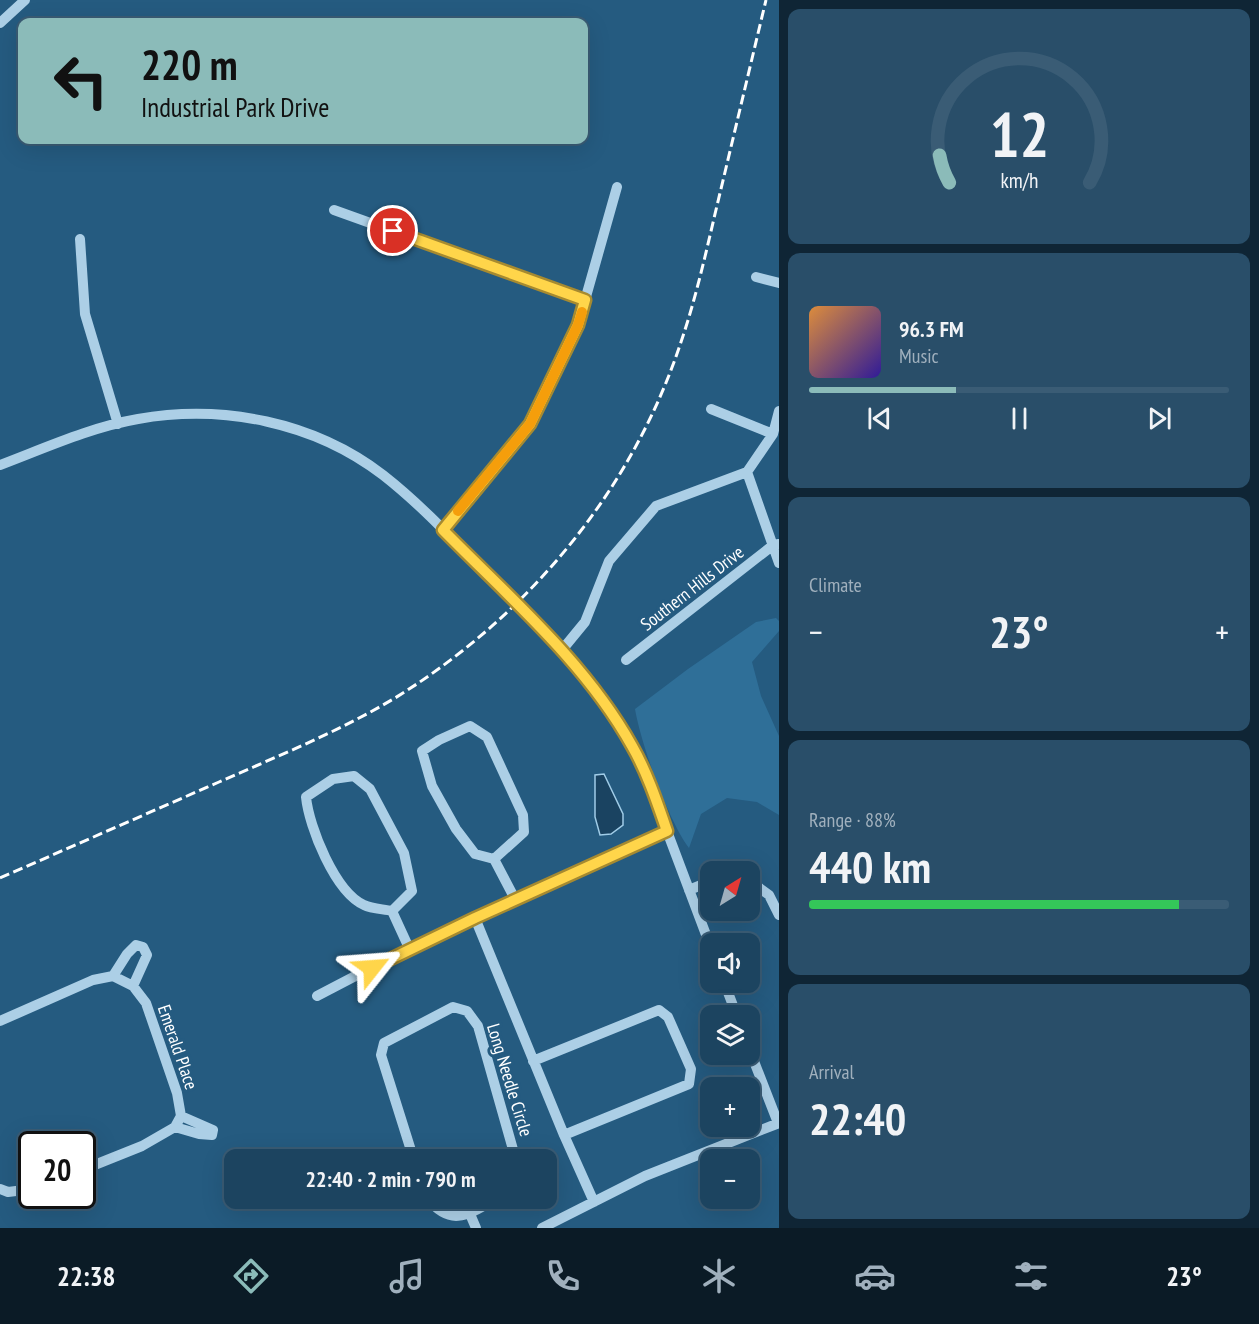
<!DOCTYPE html>
<meta charset="utf-8">
<style>
body{margin:0;font-family:"PT Sans Narrow",sans-serif;background:#294e69;color:#f1f3f6;height:100vh;display:flex;flex-direction:column;font-size:22px;white-space:nowrap}
*{box-sizing:border-box;margin:0}
p{font-size:20px;color:#a0b0bd}
.icon{flex:none;width:33px;height:33px;fill:none;stroke:currentColor;stroke-width:2;stroke-linecap:round;stroke-linejoin:round}
.map{position:relative;flex:1;overflow:hidden}
.details{display:flex;flex-direction:column;gap:9px;padding:9px;background:#0f2535;width:480px}
.details>*{flex:none}
.top-card{position:absolute;left:18px;top:18px;width:570px;height:126px;border-radius:12px;box-shadow:0 6px 24px #0002,0 0 0 2px #3a5c75;background:#8bbbb9;color:#111;overflow:hidden}
.needle{width:39px;rotate:37deg}
.fabs{position:absolute;left:700px;top:861px;display:grid;gap:12px}
.fabs a{display:grid;place-items:center;width:60px;height:60px;border-radius:12px;background:#1c4460;box-shadow:0 6px 24px #0002,0 0 0 2px #3a5c75;font-size:30px}
.speed{position:absolute;left:18px;top:1131px;display:flex;gap:12px;font-size:30px;font-weight:700;text-align:center}
.speed>*{display:grid;place-content:center;width:78px;height:78px;border-radius:50%;background:#1c4460;box-shadow:0 6px 24px #0002,0 0 0 2px #3a5c75;line-height:1}
.speed .limit{border:3px solid #111;border-radius:9px;background:#fff;color:#111}
.pin{position:absolute;display:grid;place-items:center;width:51px;height:51px;color:#fff;margin:-26px;border:3px solid #fff;border-radius:50%;box-shadow:0 2px 6px #0007}
.me{position:absolute;width:66px;margin:-33px;rotate:62deg;stroke-linejoin:round;filter:drop-shadow(0 0 4px #0008)}
.turn{display:flex;align-items:center;gap:21px;height:126px;padding:0 24px;font-size:27px}
.turn .icon{width:78px;height:78px;stroke-width:2.5}
.turn b{display:block;font-size:42px;line-height:51px}
.big{font-size:45px;font-weight:600;line-height:1.1}
.details .card{flex:1;display:flex;flex-direction:column;justify-content:center;gap:9px;min-width:0;padding:0 21px;border-radius:12px;background:#294e69}
.details .dial{align-items:center;gap:0}
.dial svg{height:156px;overflow:visible;fill:none;stroke:#3a5c75;stroke-width:7;stroke-linecap:round;text-anchor:middle}
.dial text{fill:#f1f3f6;stroke:none}
.song{display:flex;align-items:center;gap:18px}
.cover{width:72px;height:72px;border-radius:9px;background:linear-gradient(135deg,hsl(30 70% 55%),hsl(250 70% 35%))}
.played{height:6px;border-radius:3px;background:linear-gradient(90deg,#8bbbb9 35%,#3a5c75 35%)}
.keys{display:flex;justify-content:space-around;direction:ltr}
.heat{display:flex;justify-content:space-between;align-items:center;font-size:33px;direction:ltr}
.charge{height:9px;border-radius:4px;background:linear-gradient(90deg,#34c759 88%,#3a5c75 0)}
.trip{position:absolute;left:224px;top:1149px;width:333px;height:60px;border-radius:12px;background:#1c4460;box-shadow:0 6px 24px #0002,0 0 0 2px #3a5c75;font-weight:600;line-height:60px;text-align:center}
.tab-bar{display:flex;height:96px;justify-content:space-around;align-items:center;background:#0b1b26;color:#a0b0bd}
.tab-bar .icon{width:42px;height:42px}
.tab-bar .current{color:#8bbbb9}
.tab-bar b{font-size:27px;color:#f1f3f6}
main{display:flex;flex:1;min-height:0}
.map>svg:first-child{display:block}
</style>
<main>
<div class="map">
<svg width="779" height="1228" viewBox="0 0 779 1228">
<rect width="100%" height="100%" fill="#255b80"/>
<path fill="#2f6f98" d="M776 618 779 621V631L752 662 761 696 779 736V815L757 802 727 798 701 814 689 848C668 820 641 744 635 709L688 669 756 622Z"/>
<path fill="#1a4361" stroke="#a0cce7" stroke-width="1.5" d="M604 774 623 814V825L611 834 600 835 595 817V775Z"/>
<g fill="none" stroke-linecap="round" stroke-linejoin="round">
<path stroke="#accfe6" stroke-width="10" d="M0 23 25 0
M334 210 585 300
M80 239 85 314 118 424
M756 277 779 283
M711 409 773 434
M0 465C45 448 91 427 138 419 223 404 314 422 383 475 424 507 459 546 495 583 553 641 608 694 644 770L711 948
M747 472 773 434 779 411
M443 530 530 424 578 325 617 187
M562 650 585 622 609 561 656 506 747 472 779 563
M626 660 772 546 778 544
M494 859 475 854 456 829 432 786 422 751 439 740 470 726 487 737 523 815 524 832 494 859 515 899
M750 881 769 895 779 915
M689 890 711 881
M392 911 412 891 404 853 370 789 354 776 333 779 306 797C309 827 335 892 364 905 372 909 384 909 392 911L409 948
M475 918 564 1135 594 1202
M113 976 127 954 136 945 143 947 147 955 133 986
M724 982 737 1016
M317 996 409 948 667 831
M0 1021 93 980 113 976 133 986 146 1003 177 1093 181 1116 175 1127 142 1146 82 1170
M750 1051 778 1123
M533 1061 659 1010 668 1017 691 1069 689 1084 564 1135
M175 1127 199 1134 212 1135 213 1130 181 1116
M414 1160 381 1055 384 1043 453 1007 467 1011 478 1026 516 1160
M0 1189 8 1192 32 1189
M427 1198C451 1228 468 1215 497 1198
M470 1214 476 1228
M542 1228 645 1176 779 1123"/>
<path stroke="#fff" stroke-width="3" stroke-dasharray="10 4.5" stroke-linecap="butt" d="M0 878C73 846 146 814 219 782 278 756 340 731 395 698 528 616 632 491 681 342 695 301 705 257 715 214 732 143 749 71 766 0"/>
</g>
<g fill="none" stroke-linecap="round" stroke-linejoin="round">
<g stroke="#a68a30" stroke-width="15">
<path id="route" d="M372 968 475 918 667 831C657 802 647 772 632 746 586 663 509 597 443 530L530 424 578 325 585 300 393 231"/>
</g>
<use href="#route" stroke="#ffd54a" stroke-width="10"/>
<path stroke="#f59e0b" stroke-width="10" d="M458 511 530 424 578 325 582 312"/>
</g>
<g text-anchor="middle" dominant-baseline="central" stroke-width="6" stroke-linejoin="round" paint-order="stroke">
<g font-size="18" fill="#fff" stroke="#255b80">
<text transform="translate(692 588) rotate(-38)">Southern Hills Drive</text>
<text transform="translate(178 1047) rotate(71)">Emerald Place</text>
<text transform="translate(510 1080) rotate(73)">Long Needle Circle</text>
</g>
</g>
</svg>
<div class="fabs">
<a><svg class="needle" viewBox="-14 -14 28 28"><path d="M0-13l5 13h-10z" fill="#e53935"/><path d="M0 13l5-13h-10z" fill="#a0b0bd"/></svg></a>
<a><svg class="icon" aria-label="sound" viewBox="0 0 24 24"><path d="M4 9h4l5-4v14l-5-4H4zM17 9q2 3 0 6"/></svg></a>
<a><svg class="icon" aria-label="layers" viewBox="0 0 24 24"><path d="M12 4l9 5-9 5-9-5zM3 14l9 5 9-5"/></svg></a>
<a>+</a>
<a>−</a>
</div>
<div class="speed"><div class="limit">20</div></div>
<div class="pin" style="left:393px;top:231px;background:#d93025"><svg class="icon" aria-label="arrive" viewBox="0 0 24 24"><path d="M6 21V4h12l-3 4 3 4H6"/></svg></div>
<svg class="me" style="left:372px;top:968px" viewBox="-20 -20 40 40"><path d="M0-17L14 15 0 8-14 15z" fill="#ffd54a" stroke="#fff" stroke-width="4"/></svg>
<div class="trip">22:40 · 2 min · 790 m</div>
<div class="top-card">
<div class="turn"><svg class="icon" aria-label="left" viewBox="0 0 24 24"><path d="M17 20v-9H6M10 6l-5 5 5 5"/></svg><div><b>220 m</b>Industrial Park Drive</div></div>
</div>
</div>
<section class="details">
<div class="card dial"><svg viewBox="0 0 100 80">
<path d="M14 69A42 42 0 1 1 86 69"/>
<path d="M14 69A42 42 0 0 1 9 55" stroke="#8bbbb9"/>
<text x="50" y="56" font-size="32" font-weight="700">12</text>
<text x="50" y="72" font-size="11">km/h</text>
</svg></div>
<div class="card">
<div class="song"><i class="cover"></i><div><b>96.3 FM</b><p>Music</p></div></div>
<div class="played"></div>
<div class="keys"><svg class="icon" aria-label="previous" viewBox="0 0 24 24"><path d="M18 5L8 12l10 7zM5 5v14"/></svg><svg class="icon" aria-label="pause" viewBox="0 0 24 24"><path d="M8 5v14M16 5v14"/></svg><svg class="icon" aria-label="next" viewBox="0 0 24 24"><path d="M6 5l10 7-10 7zM19 5v14"/></svg></div>
</div>
<div class="card"><p>Climate</p>
<div class="heat"><a>−</a><b class="big">23°</b><a>+</a></div>
</div>
<div class="card"><p>Range · 88%</p><b class="big">440 km</b><div class="charge"></div></div>
<div class="card"><p>Arrival</p><b class="big">22:40</b></div>
</section>
</main>
<nav class="tab-bar">
<b>22:38</b>
<svg class="icon current" aria-label="directions" viewBox="0 0 24 24"><path d="M12 3l9 9-9 9-9-9zM9 14v-3h6M13 9l2 2-2 2"/></svg>
<svg class="icon" aria-label="music" viewBox="0 0 24 24"><path d="M9 18V5l10-2v13"/><circle cx="6" cy="18" r="3"/><circle cx="16" cy="16" r="3"/></svg>
<svg class="icon" aria-label="phone" viewBox="0 0 24 24"><path d="M5 4h4l2 5-3 2q2 4 5 5l2-3 5 2v4C11 20 4 13 5 4z"/></svg>
<svg class="icon" aria-label="climate" viewBox="0 0 24 24"><path d="M12 3v18M4 7l16 10M4 17L20 7"/></svg>
<svg class="icon" aria-label="car" viewBox="0 0 24 24"><path d="M5 17H2v-5l4-1 3-4h7l3 4 3 1v5h-3M9 17h6M6 11h13"/><circle cx="7" cy="17" r="2"/><circle cx="17" cy="17" r="2"/></svg>
<svg class="icon" aria-label="filters" viewBox="0 0 24 24"><path d="M4 7h16M4 17h16"/><circle cx="9" cy="7" r="2"/><circle cx="15" cy="17" r="2"/></svg>
<b>23°</b>
</nav>
